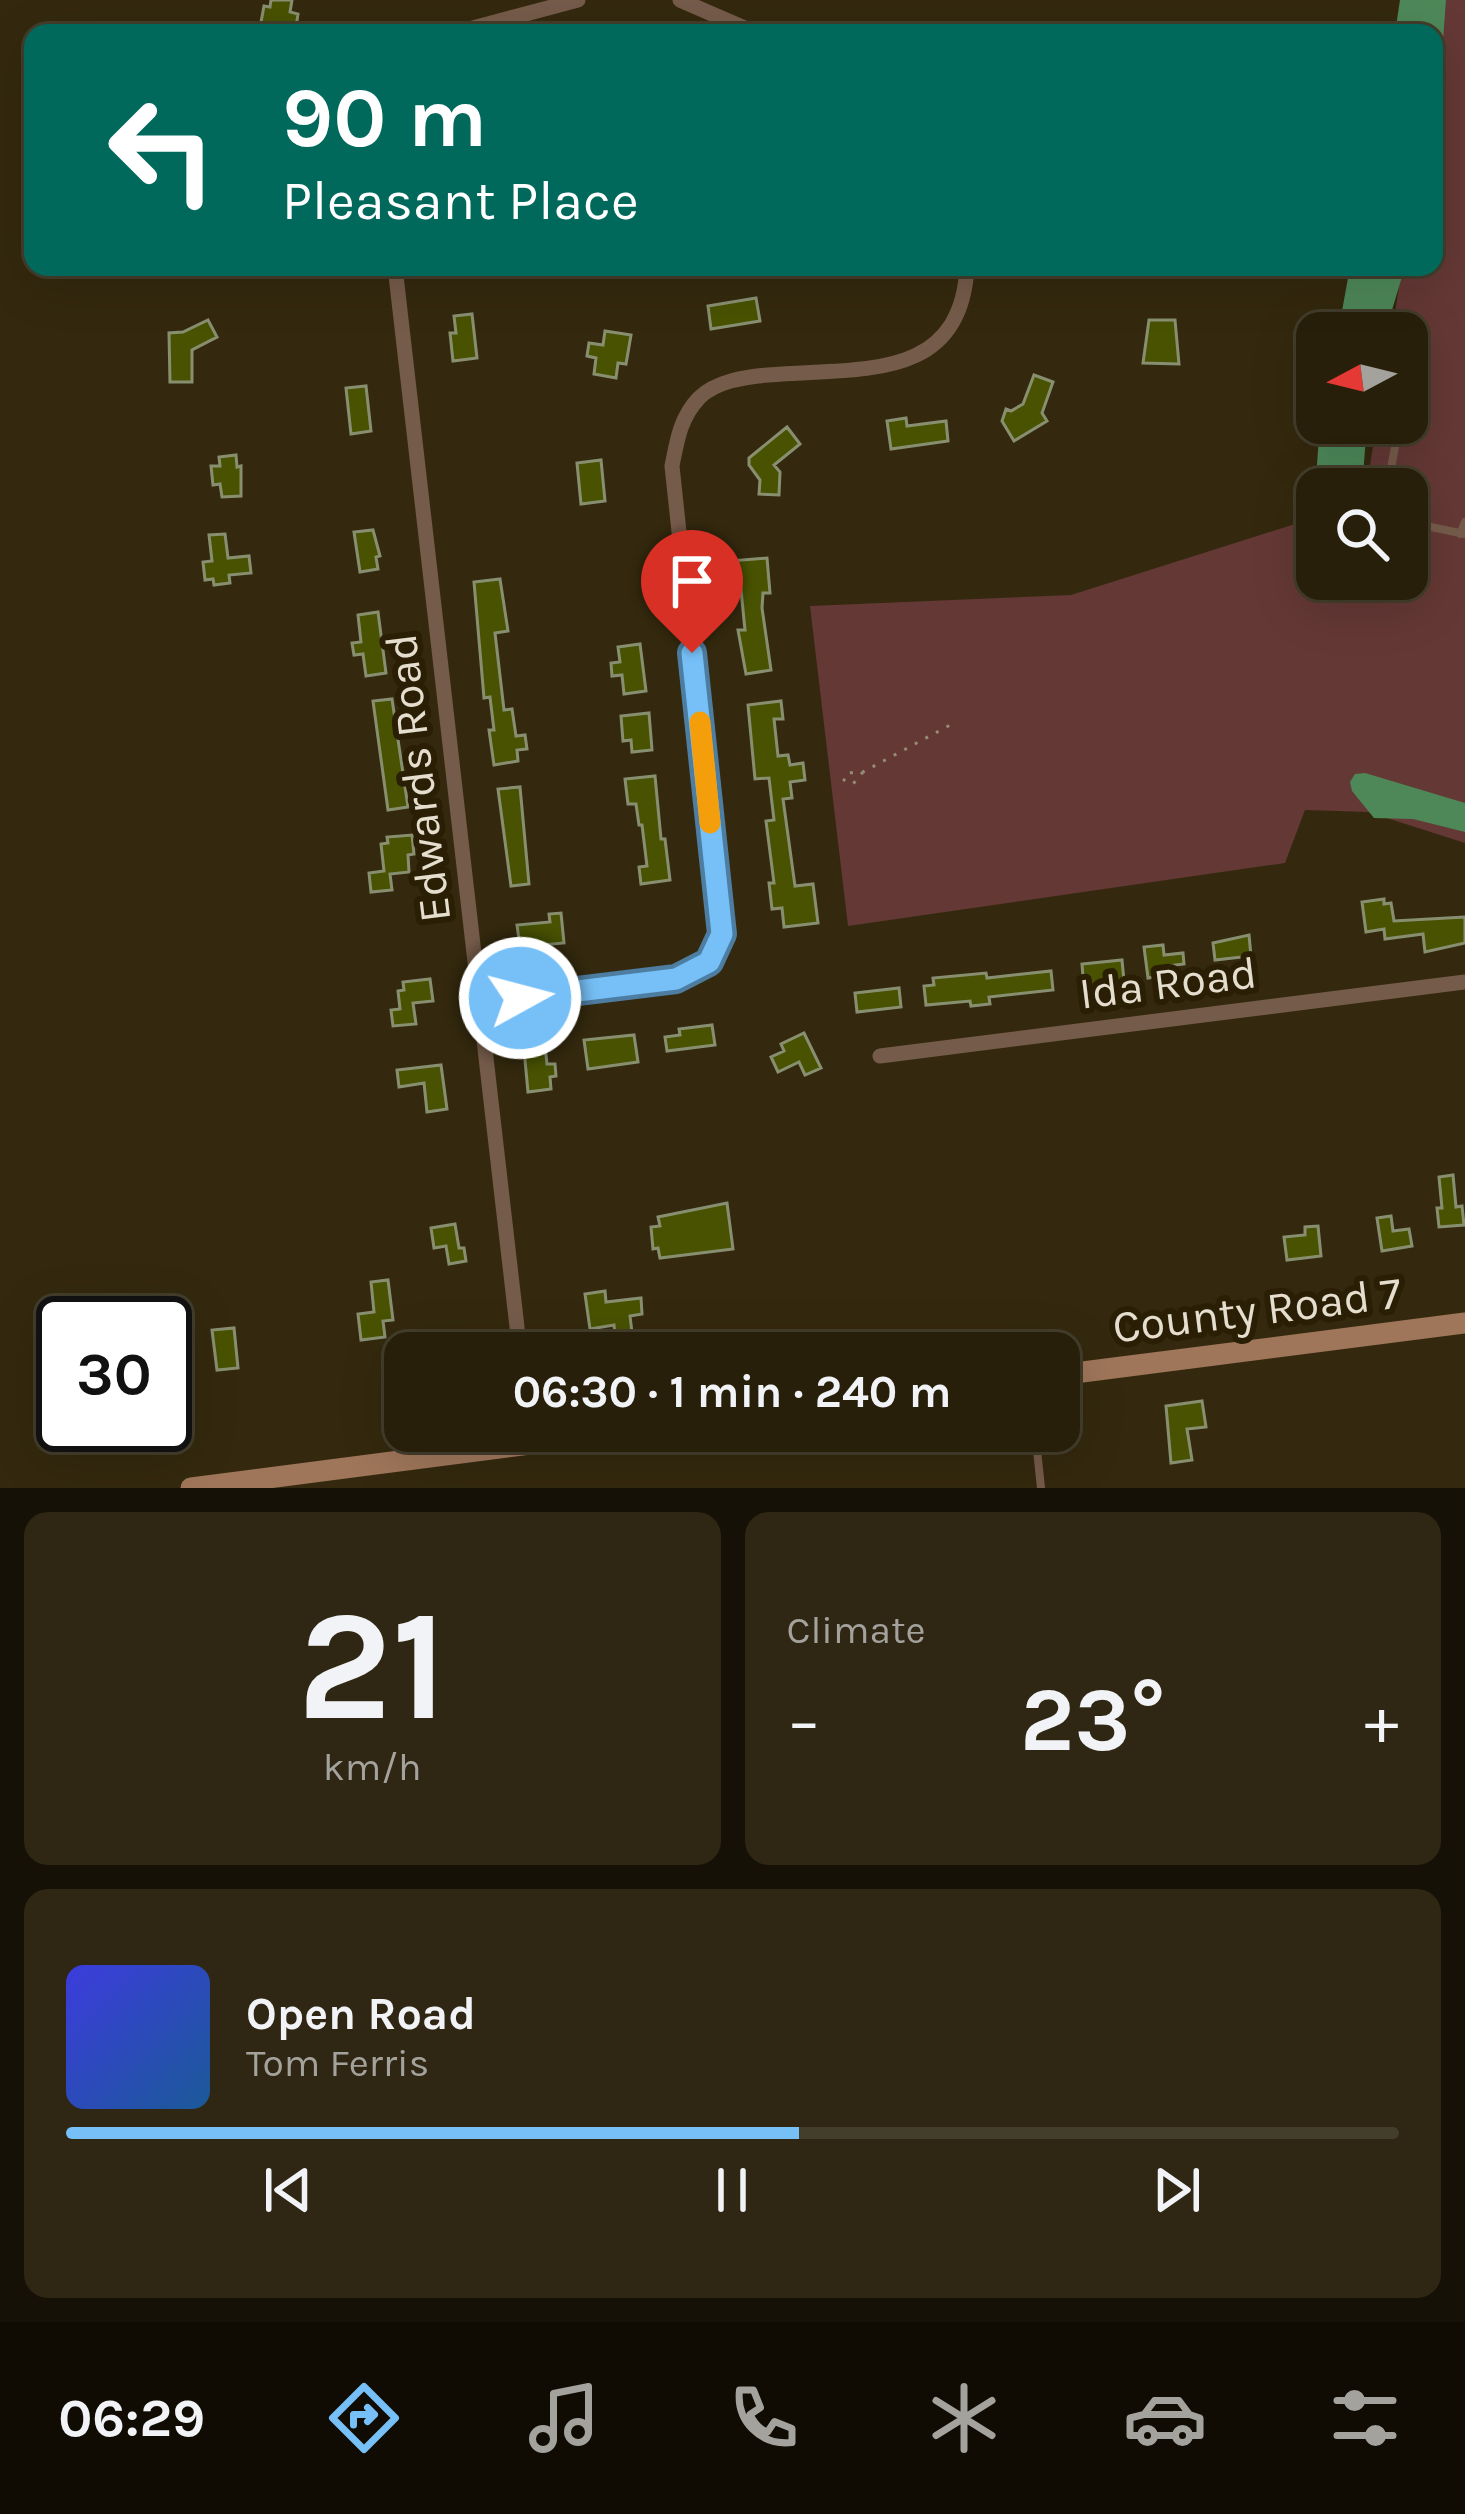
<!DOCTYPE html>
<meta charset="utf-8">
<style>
body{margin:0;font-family:Karla,sans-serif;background:#2f2713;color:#f1f3f6;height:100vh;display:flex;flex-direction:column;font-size:45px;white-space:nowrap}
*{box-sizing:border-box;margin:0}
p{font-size:39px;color:#a4a29c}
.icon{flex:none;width:66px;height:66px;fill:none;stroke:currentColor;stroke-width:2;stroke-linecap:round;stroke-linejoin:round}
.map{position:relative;height:1488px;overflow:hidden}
.side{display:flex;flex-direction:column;gap:24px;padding:24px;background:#151106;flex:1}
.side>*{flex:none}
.banner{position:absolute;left:24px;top:24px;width:1419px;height:252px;border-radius:24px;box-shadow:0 12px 48px #0002,0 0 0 3px #433d2b;background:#00695c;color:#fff;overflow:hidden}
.needle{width:78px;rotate:263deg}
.buttons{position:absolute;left:1296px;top:312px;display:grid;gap:24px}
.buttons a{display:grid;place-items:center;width:132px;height:132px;border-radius:24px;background:#271f0a;box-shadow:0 12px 48px #0002,0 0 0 3px #433d2b;font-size:60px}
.speed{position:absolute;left:36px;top:1296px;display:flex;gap:24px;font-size:60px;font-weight:700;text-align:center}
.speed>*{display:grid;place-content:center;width:156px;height:156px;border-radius:50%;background:#271f0a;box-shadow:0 12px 48px #0002,0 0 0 3px #433d2b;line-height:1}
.speed .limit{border:6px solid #111;border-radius:18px;background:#fff;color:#111}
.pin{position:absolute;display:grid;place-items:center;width:102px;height:102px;color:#fff;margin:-123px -51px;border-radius:50% 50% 50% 0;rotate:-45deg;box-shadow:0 0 12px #0007}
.pin .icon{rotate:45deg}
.me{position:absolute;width:132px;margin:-66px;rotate:83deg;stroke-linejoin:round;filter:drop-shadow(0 0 9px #0008)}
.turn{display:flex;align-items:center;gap:42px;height:252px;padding:0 60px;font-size:54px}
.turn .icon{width:156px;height:156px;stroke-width:2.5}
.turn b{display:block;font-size:84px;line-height:102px}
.big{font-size:90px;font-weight:700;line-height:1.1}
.side .tile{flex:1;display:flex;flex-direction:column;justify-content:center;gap:18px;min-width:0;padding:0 42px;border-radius:24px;background:#2f2713}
.side .dial{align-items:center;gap:0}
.dial b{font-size:156px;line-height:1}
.song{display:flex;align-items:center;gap:36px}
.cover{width:144px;height:144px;border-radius:18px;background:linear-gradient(135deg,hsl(240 70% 55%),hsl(210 70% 35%))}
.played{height:12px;border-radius:6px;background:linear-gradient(90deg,#76c0f7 55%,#433d2b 55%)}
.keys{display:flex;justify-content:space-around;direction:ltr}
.heat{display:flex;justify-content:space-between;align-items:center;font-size:66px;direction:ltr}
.side .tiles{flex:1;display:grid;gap:24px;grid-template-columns:1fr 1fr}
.tile:last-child{grid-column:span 2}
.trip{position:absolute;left:384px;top:1332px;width:696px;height:120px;border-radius:24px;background:#271f0a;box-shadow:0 12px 48px #0002,0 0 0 3px #433d2b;font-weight:700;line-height:120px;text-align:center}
.tab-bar{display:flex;height:192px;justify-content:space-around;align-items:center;background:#100c04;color:#a4a29c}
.tab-bar .icon{width:84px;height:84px}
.tab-bar .selected{color:#76c0f7}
.tab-bar b{font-size:54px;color:#f1f3f6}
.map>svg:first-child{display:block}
</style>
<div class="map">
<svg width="1465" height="1488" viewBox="0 0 1465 1488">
<rect width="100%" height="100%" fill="#34290e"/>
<path fill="#643835" d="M1446 0H1465V843L1368 812 1305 810 1285 863 848 926 810 606 1071 595 1317 517V579H1407V489H1366L1377 423H1407V333H1392L1402 267H1434V73Z"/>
<path fill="#4e8859" d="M1400 0H1446L1440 80 1434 94V33H1395Z
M1350 267H1405L1385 333H1338Z
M1320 423H1367L1362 489 1315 492Z
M1365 773 1465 803V832L1413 819 1374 818 1352 791 1350 782 1355 774Z"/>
<path fill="#485201" stroke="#888f71" stroke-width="3" d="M271 0H292L290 12 298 14 295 33H259L264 6 270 7Z
M756 298 760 321 711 329 708 306Z
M472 314 477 358 453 361 450 333H456L454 316Z
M208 320 217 337 192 350V382H170L169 333 183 332Z
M1149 320H1175L1179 364 1143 363Z
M605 331 631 335 626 364 618 363 616 378 594 374 596 358 587 356 589 343 603 345Z
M1034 375 1053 382 1042 413 1047 421 1014 441 1002 421 1006 409 1011 411 1023 404Z
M366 386 371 431 351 434 346 388Z
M906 418 907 426 946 421 948 441 891 449 887 421Z
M787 427 800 444 774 465 780 472 779 495 759 494 760 480 749 465V458Z
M236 455 237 467 241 466V496L222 497 220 484 213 485 211 466H220L219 457Z
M601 460 605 501 581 504 577 463Z
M373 530 380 556 376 557 378 569 360 572 354 532Z
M225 534 228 558 249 556 251 573 229 575 230 583 214 585 213 579 205 580 203 562 212 561 209 535Z
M767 558 770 593H763L762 608 771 670 746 674 738 630H745L740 580 731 581 729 561Z
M500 579 508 631 495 633 504 710 512 709 516 736 525 735 527 749 517 750 518 761 494 765 489 730H494L490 697 484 698 474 582Z
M378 612 386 673 366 676 363 654 354 655 352 643 361 642 358 615Z
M640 644 646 691 624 694 622 675 612 676 611 663 620 662 618 647Z
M392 699 408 807 388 810 373 701Z
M781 701 783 719H774L778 756 788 755 790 765 803 763 805 780 790 782 792 798 783 799 795 886 813 884 818 923 784 927 782 908 772 909 769 883H774L766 821 774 820 769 778 755 779 748 705Z
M649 713 652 750 632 752 631 740 623 741 621 716Z
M655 776 661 839H665L670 880 641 884 639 867 647 866 642 825H639L636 804H628L625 779Z
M520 787 529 884 511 886 498 789Z
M412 835 414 854 408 855 409 872 390 874 392 890 371 892 369 873 384 871 381 844 388 843 387 837Z
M1384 899V904L1391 903 1394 921 1465 917V943L1425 952 1423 934 1385 939 1384 929 1366 932 1362 902Z
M561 913 564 943 520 947 517 925 550 922 549 914Z
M1249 935 1251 956 1215 960 1213 943Z
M1163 945 1164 955 1183 953 1184 964 1167 966 1168 975 1148 978 1144 947Z
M1122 960 1124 981 1084 989 1082 964Z
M1051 971 1053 990 989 997 990 1004 971 1006 970 1001 926 1005 924 986 934 985 933 978 986 973 987 978Z
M430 979 433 1001 413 1003 416 1024 393 1026 391 1010 400 1009 398 991 404 990 403 982Z
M899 988 901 1007 857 1012 855 993Z
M712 1025 715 1045 667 1051 665 1037 680 1035 679 1029Z
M804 1033 821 1068 805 1075 799 1062 778 1072 771 1057 784 1051 781 1044Z
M634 1035 638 1062 588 1069 584 1040Z
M544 1037 547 1064H555L556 1076 550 1077 551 1089 528 1092 523 1039Z
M441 1065 447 1109 427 1112 424 1083 399 1087 397 1070Z
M1453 1175 1456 1207 1462 1206 1464 1225 1439 1227 1437 1208H1442L1439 1177Z
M727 1203 733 1249 660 1258 658 1248 653 1249 651 1227 660 1226 658 1217Z
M1391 1216 1393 1231 1409 1229 1412 1246 1382 1251 1377 1218Z
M455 1224 459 1248H464L466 1261 449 1264 446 1246 434 1248 431 1228Z
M1318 1226 1321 1256 1287 1260 1284 1237 1305 1235V1227Z
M388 1280 393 1320 383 1321 385 1337 361 1340 358 1314 374 1312 371 1282Z
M605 1291 606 1302 641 1298 642 1314 630 1316 633 1341 641 1340 642 1353H617L614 1325 590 1329 585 1294Z
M234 1328 238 1368 217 1370 212 1330Z
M1202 1401 1206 1427 1187 1429 1192 1460 1171 1463 1166 1406Z"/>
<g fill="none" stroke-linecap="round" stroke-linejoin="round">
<path stroke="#958c77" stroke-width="3" stroke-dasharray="3 9" stroke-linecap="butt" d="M863 772 853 784 844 780 847 773 863 772 952 724"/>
<path stroke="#755b4a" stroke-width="8" d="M1387 489 1397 437
M1407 522 1465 534
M1460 534 1465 522
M1035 1431 1041 1488"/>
<path stroke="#755b4a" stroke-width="15" d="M680 0 756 33
M454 33 578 0
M395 267 520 1353
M481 1002 676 978 709 962 722 934 672 466C677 441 680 418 699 398 716 381 745 377 768 375 857 367 961 384 967 267
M880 1056 1465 982"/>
<path stroke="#9f765a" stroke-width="21" d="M1059 1375 1465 1323
M191 1488 631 1431"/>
</g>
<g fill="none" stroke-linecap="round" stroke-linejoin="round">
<g stroke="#4d7da1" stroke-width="30">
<path id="route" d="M520 998 676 979 709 962 722 934 692 653"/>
</g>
<use href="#route" stroke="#76c0f7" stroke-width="21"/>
<path stroke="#f59e0b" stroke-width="21" d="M700 722 710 823"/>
</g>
<g text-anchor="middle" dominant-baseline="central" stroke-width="12" stroke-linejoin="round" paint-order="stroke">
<g font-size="45" fill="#e5dece" stroke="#2a1f05">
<text transform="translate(418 778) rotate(-97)">Edwards Road</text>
<text transform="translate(1168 983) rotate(-7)">Ida Road</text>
<text transform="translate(1257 1310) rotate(-7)">County Road 7</text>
</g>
</g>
</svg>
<div class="buttons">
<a><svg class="needle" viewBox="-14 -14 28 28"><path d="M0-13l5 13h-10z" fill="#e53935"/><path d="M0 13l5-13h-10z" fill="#a4a29c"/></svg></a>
<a><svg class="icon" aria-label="search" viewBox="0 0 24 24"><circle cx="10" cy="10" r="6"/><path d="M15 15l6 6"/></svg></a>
</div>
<div class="speed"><div class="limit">30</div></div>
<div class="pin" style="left:692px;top:653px;background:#d93025"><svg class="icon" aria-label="arrive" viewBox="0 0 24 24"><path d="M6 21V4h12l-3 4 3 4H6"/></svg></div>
<svg class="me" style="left:520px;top:998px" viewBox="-20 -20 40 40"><circle r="17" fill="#76c0f7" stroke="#fff" stroke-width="3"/><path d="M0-11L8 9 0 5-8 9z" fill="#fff"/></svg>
<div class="trip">06:30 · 1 min · 240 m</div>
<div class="banner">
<div class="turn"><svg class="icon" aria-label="left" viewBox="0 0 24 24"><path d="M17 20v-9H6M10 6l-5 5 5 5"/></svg><div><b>90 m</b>Pleasant Place</div></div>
</div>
</div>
<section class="side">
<div class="tiles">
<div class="tile dial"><b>21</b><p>km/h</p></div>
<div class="tile"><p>Climate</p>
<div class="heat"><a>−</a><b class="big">23°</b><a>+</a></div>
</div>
<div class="tile">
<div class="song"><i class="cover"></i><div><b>Open Road</b><p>Tom Ferris</p></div></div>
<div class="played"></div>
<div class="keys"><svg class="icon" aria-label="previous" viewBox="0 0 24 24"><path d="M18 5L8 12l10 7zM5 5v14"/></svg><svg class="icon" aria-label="pause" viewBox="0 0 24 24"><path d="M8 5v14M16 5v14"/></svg><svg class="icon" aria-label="next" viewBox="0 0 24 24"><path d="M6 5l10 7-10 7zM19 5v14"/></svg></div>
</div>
</div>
</section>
<nav class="tab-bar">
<b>06:29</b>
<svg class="icon selected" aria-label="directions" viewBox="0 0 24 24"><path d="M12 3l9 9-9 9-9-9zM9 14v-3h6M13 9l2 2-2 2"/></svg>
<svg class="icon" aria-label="music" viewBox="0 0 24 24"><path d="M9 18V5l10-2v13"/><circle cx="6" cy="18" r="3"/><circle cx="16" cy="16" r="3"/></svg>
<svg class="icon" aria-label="phone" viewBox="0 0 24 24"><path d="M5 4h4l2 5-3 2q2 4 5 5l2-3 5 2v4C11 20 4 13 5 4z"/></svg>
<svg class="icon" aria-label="climate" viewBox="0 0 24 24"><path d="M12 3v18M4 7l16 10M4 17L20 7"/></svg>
<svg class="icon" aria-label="car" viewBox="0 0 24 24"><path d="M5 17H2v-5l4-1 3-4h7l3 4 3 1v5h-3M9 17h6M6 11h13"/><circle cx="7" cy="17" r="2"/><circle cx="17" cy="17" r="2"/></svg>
<svg class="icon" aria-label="filters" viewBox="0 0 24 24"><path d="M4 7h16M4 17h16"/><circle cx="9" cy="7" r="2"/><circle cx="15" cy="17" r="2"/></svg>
</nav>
